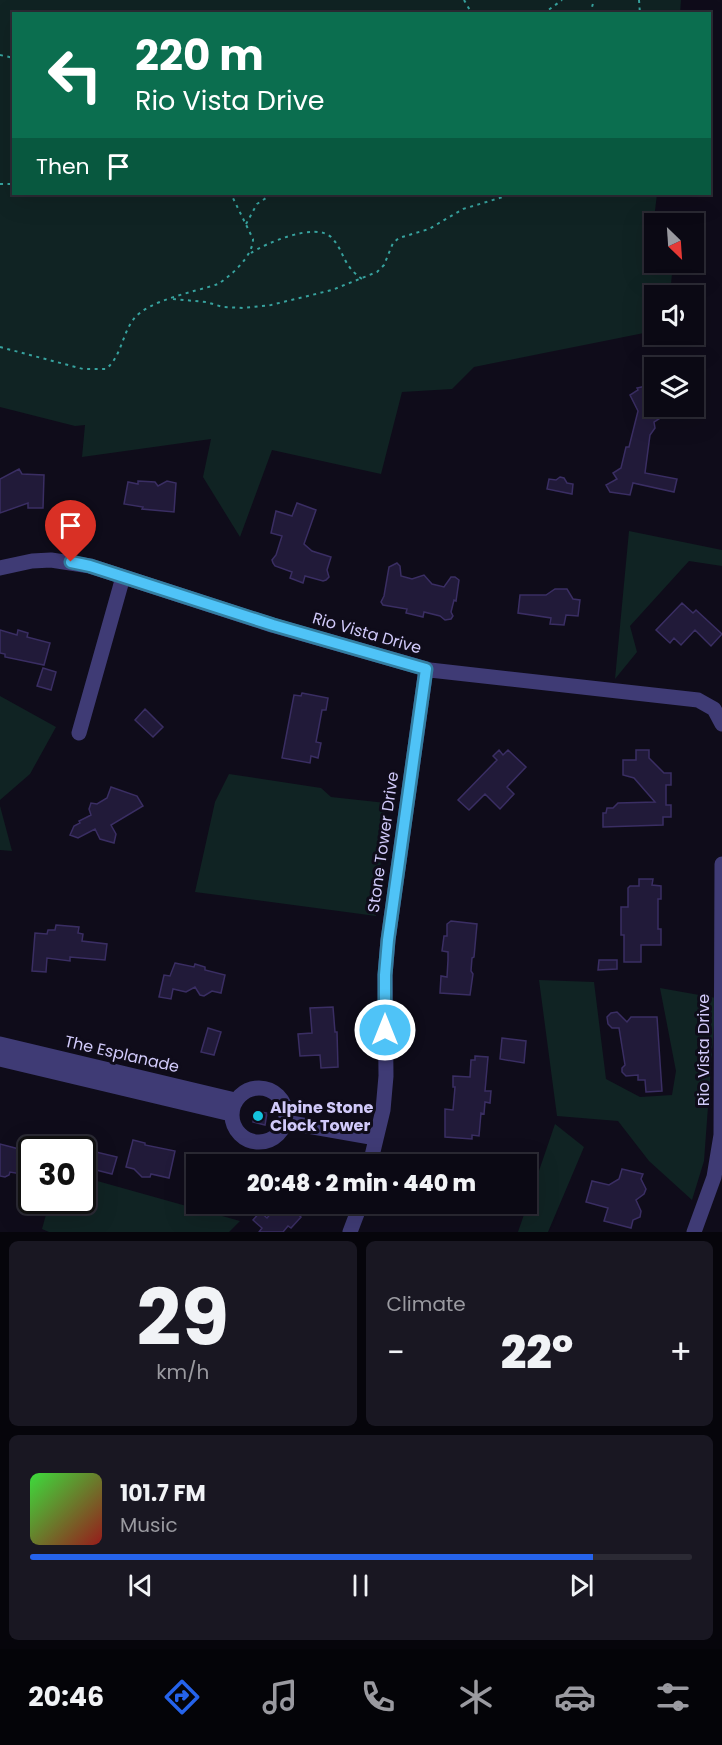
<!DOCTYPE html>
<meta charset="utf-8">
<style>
body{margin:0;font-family:Poppins,sans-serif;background:#191722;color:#f1f3f6;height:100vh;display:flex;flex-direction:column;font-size:22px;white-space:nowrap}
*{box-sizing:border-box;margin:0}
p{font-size:20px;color:#9a9aa0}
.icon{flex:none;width:33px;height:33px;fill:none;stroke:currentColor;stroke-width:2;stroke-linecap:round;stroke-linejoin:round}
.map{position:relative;height:1232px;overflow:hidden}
.side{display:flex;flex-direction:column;gap:9px;padding:9px;background:#06050b;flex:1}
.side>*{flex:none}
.guide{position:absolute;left:12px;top:12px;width:699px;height:183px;border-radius:0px;box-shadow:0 6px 24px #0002,0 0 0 2px #2b2a34;background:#0b6e4f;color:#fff;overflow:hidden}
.needle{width:39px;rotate:155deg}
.controls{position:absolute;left:644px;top:213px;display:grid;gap:12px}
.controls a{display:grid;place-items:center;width:60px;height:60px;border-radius:0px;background:#0b0914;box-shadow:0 6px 24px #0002,0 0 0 2px #2b2a34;font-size:30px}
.speed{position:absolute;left:18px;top:1136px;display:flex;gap:12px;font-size:30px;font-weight:700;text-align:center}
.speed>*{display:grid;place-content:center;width:78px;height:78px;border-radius:50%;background:#0b0914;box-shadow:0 6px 24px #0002,0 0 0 2px #2b2a34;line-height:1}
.speed .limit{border:3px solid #111;border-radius:9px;background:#fff;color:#111}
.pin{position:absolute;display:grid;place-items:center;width:51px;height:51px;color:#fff;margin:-62px -26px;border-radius:50% 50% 50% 0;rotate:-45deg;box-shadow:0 0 6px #0007}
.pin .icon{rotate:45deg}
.me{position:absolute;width:66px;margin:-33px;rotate:0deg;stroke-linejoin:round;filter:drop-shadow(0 0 4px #0008)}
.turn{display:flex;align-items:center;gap:21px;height:126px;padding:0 24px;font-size:27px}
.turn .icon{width:78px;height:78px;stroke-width:2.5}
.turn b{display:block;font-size:42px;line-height:51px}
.then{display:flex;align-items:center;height:57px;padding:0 24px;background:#0003;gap:12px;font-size:22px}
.big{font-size:45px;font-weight:800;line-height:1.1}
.side .widget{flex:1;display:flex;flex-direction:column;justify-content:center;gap:9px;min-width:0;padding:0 21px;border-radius:9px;background:#191722}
.side .dial{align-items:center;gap:0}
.dial b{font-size:78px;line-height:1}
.song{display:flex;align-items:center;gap:18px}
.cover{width:72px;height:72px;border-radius:9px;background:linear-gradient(135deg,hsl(120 70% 55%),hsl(0 70% 35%))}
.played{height:6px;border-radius:3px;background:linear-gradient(90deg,#2563eb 85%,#2b2a34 85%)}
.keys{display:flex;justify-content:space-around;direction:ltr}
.heat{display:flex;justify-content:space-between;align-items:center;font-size:33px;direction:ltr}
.side .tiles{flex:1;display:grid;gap:9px;grid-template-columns:1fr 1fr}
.widget:last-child{grid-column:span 2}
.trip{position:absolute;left:186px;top:1154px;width:351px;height:60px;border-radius:0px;background:#0b0914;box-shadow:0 6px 24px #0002,0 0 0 2px #2b2a34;font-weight:800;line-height:60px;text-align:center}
.tabs{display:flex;height:96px;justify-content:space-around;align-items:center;background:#040408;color:#9a9aa0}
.tabs .icon{width:42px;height:42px}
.tabs .current{color:#2563eb}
.tabs b{font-size:27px;color:#f1f3f6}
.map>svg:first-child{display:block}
</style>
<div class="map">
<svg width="722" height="1232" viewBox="0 0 722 1232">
<rect width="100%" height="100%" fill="#0f0c1a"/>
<path fill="#102323" d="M0 0H681L680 14H14V194H657L654 219 660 223 654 224V262L673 263 670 295 654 296V331L474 367 452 389 402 392 381 474 272 450 240 537 203 477 211 439 82 457 85 425 75 426 0 407Z
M629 531 722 550V566L689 561 630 626 637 652 615 679Z
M0 696 56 727 30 774 0 800Z
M229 774 321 788 331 797 386 803 376 916 195 892 215 802Z
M0 806 12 851 0 850Z
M539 980 594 982 606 1079 640 1097 672 1095 676 1071 660 988 716 998 704 1161 692 1200 649 1161 618 1121 557 1116Z
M555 1124 584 1147 548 1232H518Z
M83 1177 240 1221 229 1232H49L42 1229 50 1200H82Z"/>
<path fill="#211a39" stroke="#3a2e63" stroke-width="1.5" d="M646 386 654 387V406H664L668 413 654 422 655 428 650 435 645 473 677 479 674 492 633 483 630 495 610 492 606 485 617 479 613 473 621 468 626 447H629L638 411 630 395 638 390 637 388Z
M19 469 22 474 44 475 43 508H28V503L0 513V479Z
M560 477 564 478 567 483 573 484 572 494 547 489 549 479 556 480Z
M138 481 155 482 158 486 167 481 176 483 174 512 142 509 143 507 124 504 128 482 138 484Z
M297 503 316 510 304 544 312 551 331 557 327 570 329 577 326 580 323 581 305 576 303 583 290 578 292 572 275 566 273 563 272 560 276 555 282 536 271 533 276 511 292 516Z
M397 563 400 566 401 576 412 579 424 575 432 584 444 587 451 577H455L459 580 456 601 454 600 451 612 453 616 451 619 445 620 440 616 424 612 423 617 406 613 407 609 383 605 381 602 384 596 389 567Z
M555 589H567L573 599 580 600 578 616 566 615 564 625 550 624 551 618 518 613 520 595H546Z
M682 603 693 613 696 610 722 634 711 646 695 630 681 645 674 638 670 643 656 630Z
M0 630 17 635 18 630 28 633 27 637 50 643 44 665 5 657V654L0 653Z
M43 668 56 672 51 690 37 686Z
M302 693 328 698 326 710H322L316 742 321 743 318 758 311 756 310 763 282 758 294 695 301 696Z
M145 709 163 727 153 737 135 720Z
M499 750 503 755 508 750 526 767 507 787 514 794 500 809 485 794 469 810 458 800 497 760 493 756Z
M636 750H649V758L664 773H671V785H666V805H671V817H663V825L603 827V813H606L607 808H613L618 803 655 802 634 778 623 775V760H636Z
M111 787 137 796 143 806 111 825 116 834 114 843 100 839 95 829 78 838 70 835 74 826 80 823 79 821 91 815 89 809 91 803 97 804 107 798Z
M639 879H653L652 885 661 886V899H658V929H661V945H641V962H624V935H621V907H628V888L630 886H639Z
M451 921 477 924 474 957 472 958 471 971 473 974 470 995 440 993 441 976 447 977 448 960V952L442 951 444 936H447V924Z
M56 925 79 927 78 933 83 934 82 941 107 944 105 960 70 957V961L47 958 46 972 32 971 35 933 47 934 48 930H55Z
M599 960H617V969L598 970Z
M175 963 194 967 195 964 205 967V970L225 975 221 993 212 991 204 996 200 995 195 987 186 992 173 989 171 999 159 997 164 975 170 976Z
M333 1007 335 1032H337L338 1067 321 1068 320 1055 300 1056 298 1034 312 1033 310 1008Z
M617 1012 627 1022 631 1017H657L662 1091 646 1092 645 1080H638V1075L626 1076 622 1072V1068L625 1065 619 1028H612L608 1024 607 1017 611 1013Z
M208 1028 221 1032 214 1055 201 1052Z
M502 1038 526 1041 524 1063 500 1059Z
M475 1056 488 1057 485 1091H491L490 1103 485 1102 484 1114 481 1113 479 1136 472 1135V1139L445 1137V1109L453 1110 455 1087H453V1076L470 1077 471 1060H475Z
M255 1111 267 1113 265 1125 253 1122Z
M133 1140 145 1143V1145L175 1151 169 1178 151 1174 150 1177H142L134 1169 126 1167Z
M20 1143 32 1146V1157L27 1175 10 1172 9 1175 5 1177 0 1176V1144L19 1149Z
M96 1152 117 1157 112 1174 92 1169Z
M622 1169 643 1174 641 1179 646 1189 644 1194 636 1200 641 1211 640 1217 633 1220 631 1228 604 1221 608 1208 586 1202 592 1181 609 1185 619 1179Z
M280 1203H284L301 1217 291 1228 288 1226 283 1232H259L262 1228 253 1220 260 1212 267 1218Z"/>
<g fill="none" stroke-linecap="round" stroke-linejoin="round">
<path stroke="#37a29e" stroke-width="2" stroke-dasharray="3 4.5" stroke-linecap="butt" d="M464 0 472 14
M639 0 640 14
M543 14 562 0
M590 14 594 0
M0 55 14 58
M0 184H14
M246 224 257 204 272 194
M251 253C266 243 315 222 331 237 345 251 341 264 362 279
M173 299 206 302 223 307 243 308 271 305 332 290 377 272 384 265 393 243 399 238 429 229 463 209 513 194
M0 347 83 369H106C121 357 122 335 133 320 147 300 195 292 218 284 232 275 253 256 253 239L231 194"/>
<path stroke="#3f3b75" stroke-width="15" d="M0 568 32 561 51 560 90 566 272 625 430 670 698 700 714 709 722 724
M79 733 123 577
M0 1044 235 1100
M0 1059 231 1114
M232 1115a27 27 0 1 1 54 0a27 27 0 1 1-54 0Z
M285 1122 376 1138
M370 1164 383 1110 386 1076 385 975 388 940 426 669
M350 1232 361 1203
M694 1232 714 1177 721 1135 722 864"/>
</g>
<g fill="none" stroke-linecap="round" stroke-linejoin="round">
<g stroke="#337fa1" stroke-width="15">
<path id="route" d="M71 562 90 566 273 625 426 669 388 940 385 975V1030"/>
</g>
<use href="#route" stroke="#4fc3f7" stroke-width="10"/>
</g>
<circle fill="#14c3dd" stroke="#0f0c1a" stroke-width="2" cx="258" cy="1116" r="6"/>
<g text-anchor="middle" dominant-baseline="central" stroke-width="6" stroke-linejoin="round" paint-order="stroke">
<g font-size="16" fill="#d1cafa" stroke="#0f0c1a">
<text transform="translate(367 633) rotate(16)">Rio Vista Drive</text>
<text transform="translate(383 842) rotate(-82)">Stone Tower Drive</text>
<text transform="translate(703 1050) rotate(-90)">Rio Vista Drive</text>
<text transform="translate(122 1054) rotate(13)">The Esplanade</text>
</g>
<g font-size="16" font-weight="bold" fill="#d1cafa" stroke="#0f0c1a" text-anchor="start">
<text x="270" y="1107">Alpine Stone<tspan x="270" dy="18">Clock Tower</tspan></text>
</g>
</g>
</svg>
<div class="controls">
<a><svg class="needle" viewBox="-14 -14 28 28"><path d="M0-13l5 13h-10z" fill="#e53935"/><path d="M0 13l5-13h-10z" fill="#9a9aa0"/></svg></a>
<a><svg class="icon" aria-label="sound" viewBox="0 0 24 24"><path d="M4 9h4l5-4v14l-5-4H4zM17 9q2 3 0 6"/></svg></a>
<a><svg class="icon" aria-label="layers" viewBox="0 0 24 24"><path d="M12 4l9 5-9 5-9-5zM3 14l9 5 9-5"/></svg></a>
</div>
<div class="speed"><div class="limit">30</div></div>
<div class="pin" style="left:71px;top:562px;background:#d93025"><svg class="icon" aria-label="arrive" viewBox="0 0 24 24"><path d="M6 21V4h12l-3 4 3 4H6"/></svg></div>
<svg class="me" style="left:385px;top:1030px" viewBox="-20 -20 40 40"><circle r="17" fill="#4fc3f7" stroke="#fff" stroke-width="3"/><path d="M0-11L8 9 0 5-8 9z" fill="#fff"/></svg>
<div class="trip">20:48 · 2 min · 440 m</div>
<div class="guide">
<div class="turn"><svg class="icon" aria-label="left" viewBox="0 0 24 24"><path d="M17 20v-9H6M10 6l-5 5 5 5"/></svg><div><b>220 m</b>Rio Vista Drive</div></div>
<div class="then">Then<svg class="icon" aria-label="arrive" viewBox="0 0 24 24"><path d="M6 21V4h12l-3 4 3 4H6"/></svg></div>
</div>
</div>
<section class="side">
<div class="tiles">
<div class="widget dial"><b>29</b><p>km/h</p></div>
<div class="widget"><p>Climate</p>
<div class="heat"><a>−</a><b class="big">22°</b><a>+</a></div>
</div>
<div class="widget">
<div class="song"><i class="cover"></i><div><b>101.7 FM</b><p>Music</p></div></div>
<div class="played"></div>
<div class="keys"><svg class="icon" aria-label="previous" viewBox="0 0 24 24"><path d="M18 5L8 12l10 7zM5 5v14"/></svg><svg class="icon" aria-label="pause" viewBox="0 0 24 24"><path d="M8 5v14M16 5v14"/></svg><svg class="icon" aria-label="next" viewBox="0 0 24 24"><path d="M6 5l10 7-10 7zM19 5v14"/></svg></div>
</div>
</div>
</section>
<nav class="tabs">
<b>20:46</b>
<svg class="icon current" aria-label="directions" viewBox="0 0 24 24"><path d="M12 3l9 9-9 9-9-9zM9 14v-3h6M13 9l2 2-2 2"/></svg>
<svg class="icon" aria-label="music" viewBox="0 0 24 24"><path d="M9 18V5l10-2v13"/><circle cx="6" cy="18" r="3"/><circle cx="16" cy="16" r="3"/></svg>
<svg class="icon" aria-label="phone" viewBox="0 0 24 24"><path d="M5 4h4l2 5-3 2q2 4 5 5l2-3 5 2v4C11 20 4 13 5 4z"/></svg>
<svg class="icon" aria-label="climate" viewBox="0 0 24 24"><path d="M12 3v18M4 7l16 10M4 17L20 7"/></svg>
<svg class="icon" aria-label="car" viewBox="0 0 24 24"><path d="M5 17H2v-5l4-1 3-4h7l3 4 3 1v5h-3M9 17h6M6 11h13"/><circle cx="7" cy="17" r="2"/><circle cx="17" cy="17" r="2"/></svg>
<svg class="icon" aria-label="filters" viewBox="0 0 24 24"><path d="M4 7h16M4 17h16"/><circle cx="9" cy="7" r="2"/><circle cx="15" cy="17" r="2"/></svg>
</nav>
